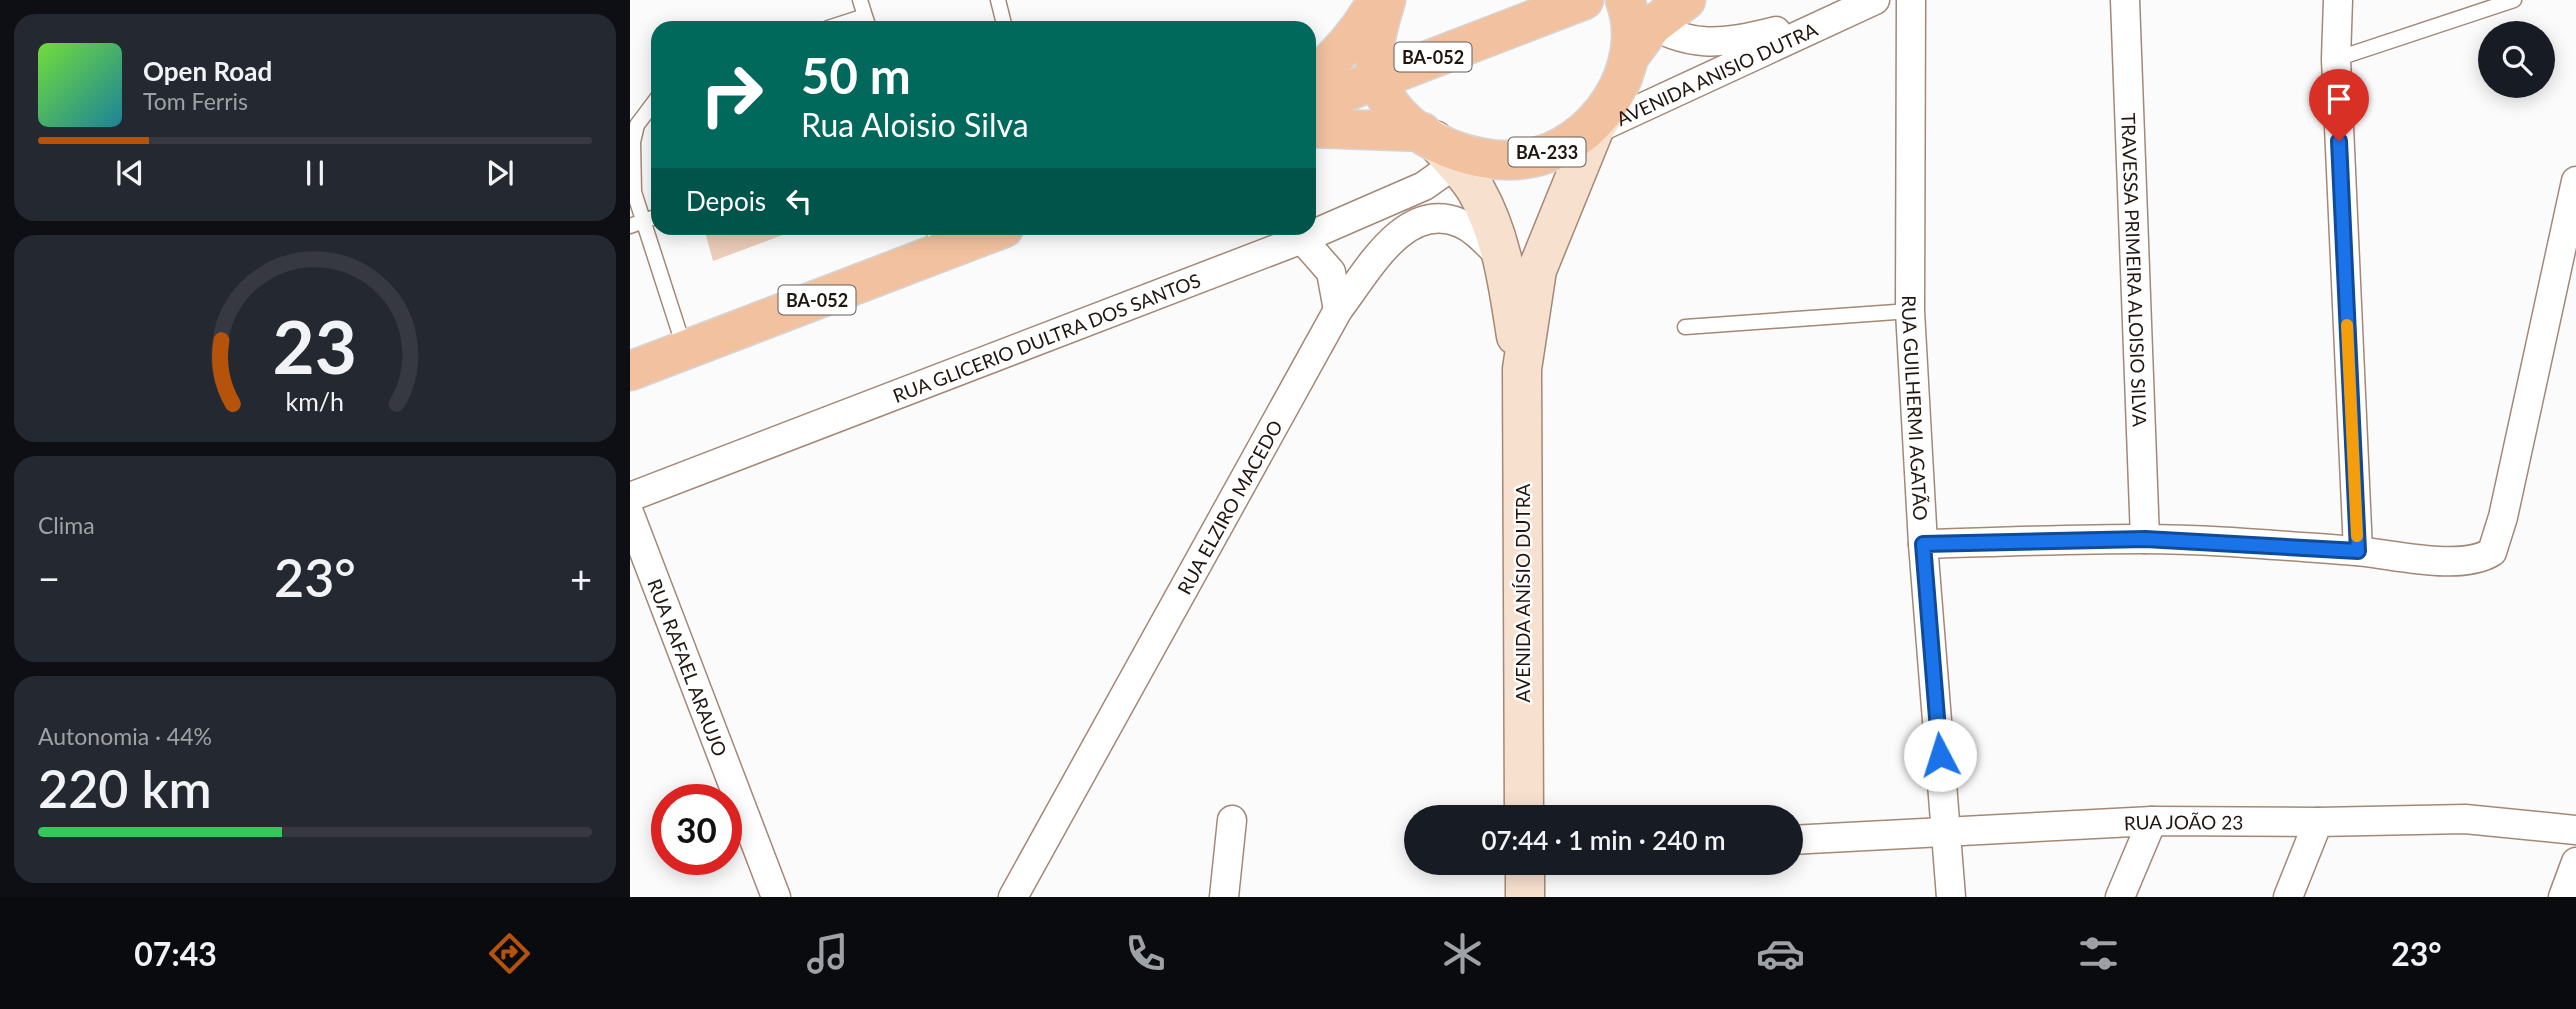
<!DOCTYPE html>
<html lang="pt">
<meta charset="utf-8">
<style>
body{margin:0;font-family:Lato,sans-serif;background:#242831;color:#f1f3f6;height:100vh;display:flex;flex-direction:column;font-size:26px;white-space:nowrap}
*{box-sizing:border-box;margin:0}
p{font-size:23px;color:#9ea1a6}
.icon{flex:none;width:38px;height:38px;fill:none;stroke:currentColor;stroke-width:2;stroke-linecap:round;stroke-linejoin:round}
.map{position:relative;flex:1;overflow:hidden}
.panel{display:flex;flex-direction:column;gap:14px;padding:14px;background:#0d0f14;width:630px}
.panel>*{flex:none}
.top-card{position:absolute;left:21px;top:21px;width:665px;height:214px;border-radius:21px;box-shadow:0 4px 18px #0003;background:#00695c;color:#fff;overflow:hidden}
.tools{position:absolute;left:1848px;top:21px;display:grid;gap:14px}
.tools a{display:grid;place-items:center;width:77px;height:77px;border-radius:50%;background:#171b24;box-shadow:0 4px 18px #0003;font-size:35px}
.speed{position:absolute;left:21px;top:784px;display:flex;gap:14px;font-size:35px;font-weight:700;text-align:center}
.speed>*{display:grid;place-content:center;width:91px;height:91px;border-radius:50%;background:#171b24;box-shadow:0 4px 18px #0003;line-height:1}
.speed .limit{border:10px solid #d22;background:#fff;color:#111}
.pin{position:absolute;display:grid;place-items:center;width:60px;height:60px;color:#fff;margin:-72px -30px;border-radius:50% 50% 50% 0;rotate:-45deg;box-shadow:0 0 7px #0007}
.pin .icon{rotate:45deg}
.me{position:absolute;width:77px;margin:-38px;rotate:355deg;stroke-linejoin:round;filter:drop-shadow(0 0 5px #0008)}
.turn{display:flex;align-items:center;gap:24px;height:147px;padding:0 35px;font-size:32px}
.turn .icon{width:91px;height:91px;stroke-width:2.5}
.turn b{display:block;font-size:49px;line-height:60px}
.then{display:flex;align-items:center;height:66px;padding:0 35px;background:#0003;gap:14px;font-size:26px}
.big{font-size:52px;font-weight:600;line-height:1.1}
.panel .tile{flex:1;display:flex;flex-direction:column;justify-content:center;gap:10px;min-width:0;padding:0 24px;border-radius:21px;background:#242831}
.panel .dial{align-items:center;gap:0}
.dial svg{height:182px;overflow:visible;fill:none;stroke:#363941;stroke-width:7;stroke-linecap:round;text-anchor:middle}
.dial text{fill:#f1f3f6;stroke:none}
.song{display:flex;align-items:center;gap:21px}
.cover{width:84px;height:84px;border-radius:10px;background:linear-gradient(135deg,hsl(100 70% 55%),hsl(190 70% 35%))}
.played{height:7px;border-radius:4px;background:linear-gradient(90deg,#b45309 20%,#363941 20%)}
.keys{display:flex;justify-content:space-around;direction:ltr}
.heat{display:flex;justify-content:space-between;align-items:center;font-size:38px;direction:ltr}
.charge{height:10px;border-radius:5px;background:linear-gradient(90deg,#34c759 44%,#363941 0)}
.trip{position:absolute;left:774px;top:805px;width:399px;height:70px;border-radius:35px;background:#171b24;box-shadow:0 4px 18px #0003;font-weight:600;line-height:70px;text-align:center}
.menu{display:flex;height:112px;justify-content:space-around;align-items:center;background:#090b0e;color:#9ea1a6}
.menu .icon{width:49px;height:49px}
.menu .active{color:#b45309}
.menu b{font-size:32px;color:#f1f3f6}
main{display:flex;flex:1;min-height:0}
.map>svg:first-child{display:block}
</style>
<main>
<section class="panel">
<div class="tile">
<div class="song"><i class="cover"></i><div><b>Open Road</b><p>Tom Ferris</p></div></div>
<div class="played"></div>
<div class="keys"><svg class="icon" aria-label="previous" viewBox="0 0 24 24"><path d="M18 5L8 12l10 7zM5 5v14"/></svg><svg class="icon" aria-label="pause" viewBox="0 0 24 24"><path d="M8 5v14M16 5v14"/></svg><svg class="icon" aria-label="next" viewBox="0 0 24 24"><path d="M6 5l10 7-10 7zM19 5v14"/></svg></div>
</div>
<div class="tile dial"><svg viewBox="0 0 100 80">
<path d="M14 69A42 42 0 1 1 86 69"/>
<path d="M14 69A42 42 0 0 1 9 41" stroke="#b45309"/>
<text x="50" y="56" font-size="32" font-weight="700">23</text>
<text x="50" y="72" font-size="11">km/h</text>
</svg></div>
<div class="tile"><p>Clima</p>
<div class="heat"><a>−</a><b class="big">23°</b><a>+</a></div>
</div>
<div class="tile"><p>Autonomia · 44%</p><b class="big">220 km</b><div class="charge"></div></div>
</section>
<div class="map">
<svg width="1946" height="897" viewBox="0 0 1946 897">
<rect width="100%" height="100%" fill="#fbfbfb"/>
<path fill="#ebcdb9" d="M74 228H171L83 261Z"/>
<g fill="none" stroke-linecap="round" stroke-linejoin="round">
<g stroke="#a48876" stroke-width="17">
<path id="lane" d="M230 0 235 16
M368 0 375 28
M198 28 235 16 239 28
M1706 59 1884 0
M28 97 7 125 3 142 4 192 55 350
M0 226 28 216
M303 228 309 251
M1055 327 1280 311"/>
</g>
<g stroke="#a48876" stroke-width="31">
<g id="street">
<path id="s1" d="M1281 0 1280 311 1293 544 1321 897"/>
<path id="s2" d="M1495 0 1515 539"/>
<path d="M1708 0 1706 59 1728 551"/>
<path d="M1008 17C1058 49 1090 45 1146 31"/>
<path id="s3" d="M964 130 1245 0"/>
<path d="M672 239 701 272 708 310"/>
<path id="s4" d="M0 497 672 239 794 186 825 164"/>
<path id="s5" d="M0 515 146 897"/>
<path d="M1293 544C1366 542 1439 539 1512 539 1583 539 1655 546 1726 551 1763 554 1830 572 1862 552L1873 517 1946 181"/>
<path id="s6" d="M1160 840 1522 821 1688 822 1835 819 1946 830"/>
<path id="s7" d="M383 897 708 310C736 274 774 199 830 223 847 230 859 246 872 258"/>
<path d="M594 897 602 820"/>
<path d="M1490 897 1522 821"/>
<path d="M1658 897 1688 822"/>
<path d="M1933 897 1946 862"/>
</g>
</g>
<g stroke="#a48876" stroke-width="41">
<path id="secondary" d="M804 140C818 156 835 172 846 190 872 236 878 285 886 336
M894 817 892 369 907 270 964 130 977 109
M895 863V897"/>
</g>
<g stroke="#d7d5d4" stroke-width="41">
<path id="primary" d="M756 0C748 26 740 51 748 78 763 135 841 167 895 159 965 149 1020 67 995 0
M1000 56 1022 26 1056 0
M679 80C706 59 731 30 747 0
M679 106 954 0
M679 128 792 132
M0 371 374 228"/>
</g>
<use href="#lane" stroke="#fff" stroke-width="14"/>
<use href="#street" stroke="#fff" stroke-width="28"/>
<use href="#secondary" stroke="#f8e0cf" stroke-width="38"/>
<use href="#primary" stroke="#f2c2a0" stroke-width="38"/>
</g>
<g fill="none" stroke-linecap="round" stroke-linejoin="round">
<g stroke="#114b97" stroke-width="18">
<path id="route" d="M1310 755 1293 544 1515 539 1728 551 1709 141"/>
</g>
<use href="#route" stroke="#1a73e8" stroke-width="12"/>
<path stroke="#f59e0b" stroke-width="12" d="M1717 325 1727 536"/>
</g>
<g text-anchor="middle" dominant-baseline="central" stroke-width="5" stroke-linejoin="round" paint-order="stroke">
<g fill="#fff" stroke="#645c57" stroke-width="2">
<rect x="764.5" y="42.5" width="77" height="29" rx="5"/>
<rect x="878.5" y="137.5" width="77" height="29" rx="5"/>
<rect x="148.5" y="285.5" width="77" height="29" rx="5"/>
</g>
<g font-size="18" font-weight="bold" fill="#21160f">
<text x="803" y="57">BA-052</text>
<text x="917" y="152">BA-233</text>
<text x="187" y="300">BA-052</text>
</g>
<g font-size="19" fill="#21160f" stroke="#fff">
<text stroke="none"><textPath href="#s3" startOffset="135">AVENIDA ANISIO DUTRA</textPath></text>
<text stroke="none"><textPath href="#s2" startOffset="270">TRAVESSA PRIMEIRA ALOISIO SILVA</textPath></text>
<text stroke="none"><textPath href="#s4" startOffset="446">RUA GLICERIO DULTRA DOS SANTOS</textPath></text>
<text stroke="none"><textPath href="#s1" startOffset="408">RUA GUILHERMI AGATÃO</textPath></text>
<text stroke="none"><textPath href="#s7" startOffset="446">RUA ELZIRO MACEDO</textPath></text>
<text transform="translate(892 593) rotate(-90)">AVENIDA ANÍSIO DUTRA</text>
<text stroke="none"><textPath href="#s5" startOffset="163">RUA RAFAEL ARAUJO</textPath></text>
<text stroke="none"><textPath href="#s6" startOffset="394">RUA JOÃO 23</textPath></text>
</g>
</g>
</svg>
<div class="tools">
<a><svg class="icon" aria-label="search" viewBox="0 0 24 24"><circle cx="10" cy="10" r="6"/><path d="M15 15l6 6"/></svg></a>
</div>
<div class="speed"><div class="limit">30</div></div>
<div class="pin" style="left:1709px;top:141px;background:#d93025"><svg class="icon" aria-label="arrive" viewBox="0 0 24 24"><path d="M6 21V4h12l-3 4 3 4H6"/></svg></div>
<svg class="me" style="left:1310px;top:755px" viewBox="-20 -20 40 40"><circle r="19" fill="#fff"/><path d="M0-13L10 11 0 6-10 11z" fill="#1a73e8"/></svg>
<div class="trip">07:44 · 1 min · 240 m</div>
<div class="top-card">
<div class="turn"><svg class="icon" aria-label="right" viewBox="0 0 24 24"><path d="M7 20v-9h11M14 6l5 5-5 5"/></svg><div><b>50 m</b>Rua Aloisio Silva</div></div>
<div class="then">Depois<svg class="icon" aria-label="left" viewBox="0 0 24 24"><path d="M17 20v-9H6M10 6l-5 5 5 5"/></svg></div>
</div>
</div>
</main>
<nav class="menu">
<b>07:43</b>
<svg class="icon active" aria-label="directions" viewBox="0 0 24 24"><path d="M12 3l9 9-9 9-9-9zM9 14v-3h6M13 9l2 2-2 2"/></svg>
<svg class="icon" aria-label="music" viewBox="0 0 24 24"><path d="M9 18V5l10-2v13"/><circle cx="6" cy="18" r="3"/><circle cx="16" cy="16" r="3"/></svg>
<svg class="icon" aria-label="phone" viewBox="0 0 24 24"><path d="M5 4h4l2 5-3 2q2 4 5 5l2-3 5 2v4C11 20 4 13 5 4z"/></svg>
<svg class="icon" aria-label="climate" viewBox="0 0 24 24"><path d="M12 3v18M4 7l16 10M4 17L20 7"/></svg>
<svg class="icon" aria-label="car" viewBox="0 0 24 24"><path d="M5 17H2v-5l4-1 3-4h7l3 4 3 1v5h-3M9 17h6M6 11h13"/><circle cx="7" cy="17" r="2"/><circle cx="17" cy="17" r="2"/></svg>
<svg class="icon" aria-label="filters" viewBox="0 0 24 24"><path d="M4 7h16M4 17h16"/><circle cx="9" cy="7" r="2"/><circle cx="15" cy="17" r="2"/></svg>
<b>23°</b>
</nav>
